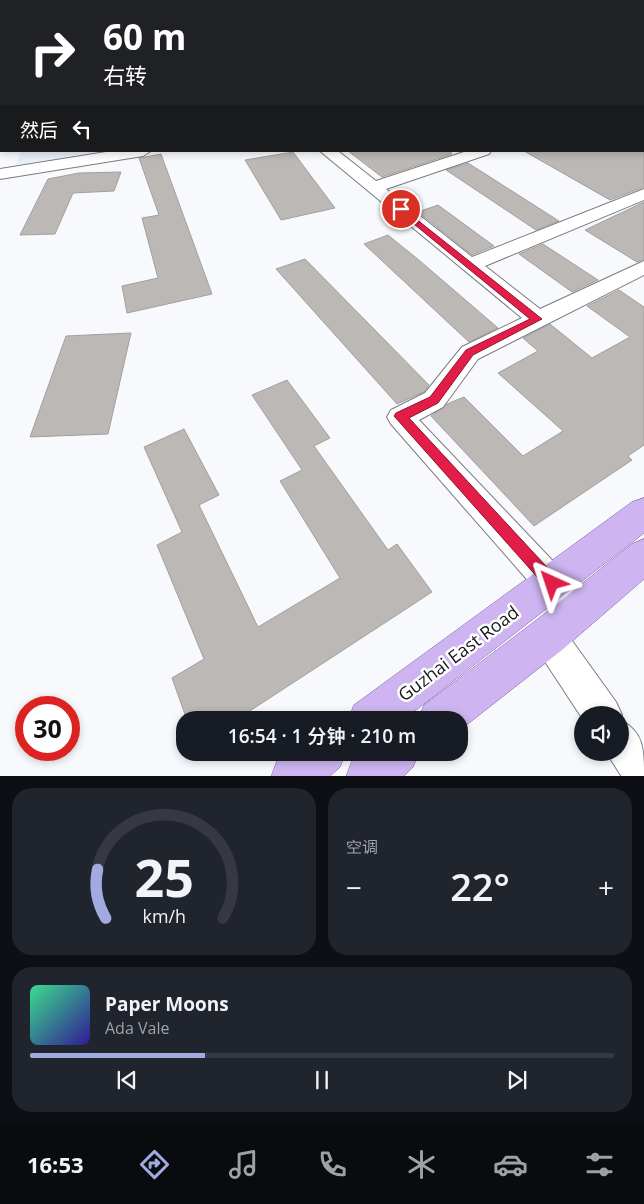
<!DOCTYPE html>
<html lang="zh">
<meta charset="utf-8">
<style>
body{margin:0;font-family:"Open Sans","Noto Sans SC",sans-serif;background:#20242c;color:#f1f3f6;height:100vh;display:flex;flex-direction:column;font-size:19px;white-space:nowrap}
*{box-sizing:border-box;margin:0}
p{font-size:16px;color:#9ea1a6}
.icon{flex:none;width:28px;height:28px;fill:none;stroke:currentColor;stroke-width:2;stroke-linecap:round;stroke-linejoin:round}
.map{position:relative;height:776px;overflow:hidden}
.side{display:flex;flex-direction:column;gap:12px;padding:12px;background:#0d0f14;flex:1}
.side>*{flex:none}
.hud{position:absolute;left:0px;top:0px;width:645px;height:152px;box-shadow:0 2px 8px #0003;background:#202124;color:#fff;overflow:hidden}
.controls{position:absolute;left:574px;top:706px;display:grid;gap:10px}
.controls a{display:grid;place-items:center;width:55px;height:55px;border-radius:50%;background:#171b24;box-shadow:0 2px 8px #0003;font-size:25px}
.speed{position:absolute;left:15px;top:696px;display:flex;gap:10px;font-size:25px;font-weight:700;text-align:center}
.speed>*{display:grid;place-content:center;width:65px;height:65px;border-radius:50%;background:#171b24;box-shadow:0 2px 8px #0003;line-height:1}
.speed .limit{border:8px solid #d22;background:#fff;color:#111}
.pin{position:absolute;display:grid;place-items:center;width:42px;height:42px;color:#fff;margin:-21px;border:2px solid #fff;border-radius:50%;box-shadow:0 1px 5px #0007}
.me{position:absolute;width:55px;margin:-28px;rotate:318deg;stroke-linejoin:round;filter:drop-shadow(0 0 4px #0008)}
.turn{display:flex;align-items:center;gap:18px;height:105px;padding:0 20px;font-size:22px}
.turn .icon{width:65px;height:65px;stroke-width:2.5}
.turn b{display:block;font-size:35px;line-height:42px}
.then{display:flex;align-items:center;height:48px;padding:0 20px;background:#0003;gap:10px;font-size:19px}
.big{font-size:38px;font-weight:600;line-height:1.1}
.side .card{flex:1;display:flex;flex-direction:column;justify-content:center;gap:8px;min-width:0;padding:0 18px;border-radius:20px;background:#20242c}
.side .dial{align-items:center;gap:0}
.dial svg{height:130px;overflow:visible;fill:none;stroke:#363941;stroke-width:7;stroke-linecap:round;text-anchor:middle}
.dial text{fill:#f1f3f6;stroke:none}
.song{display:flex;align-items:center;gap:15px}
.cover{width:60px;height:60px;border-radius:8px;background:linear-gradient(135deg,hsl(150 70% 55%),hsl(250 70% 35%))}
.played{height:5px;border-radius:2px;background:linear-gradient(90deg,#a1abe1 30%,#363941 30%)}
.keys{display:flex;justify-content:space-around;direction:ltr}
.heat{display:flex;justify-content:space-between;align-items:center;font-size:28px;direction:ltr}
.side .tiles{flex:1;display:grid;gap:12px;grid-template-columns:1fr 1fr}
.card:last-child{grid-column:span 2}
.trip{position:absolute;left:176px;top:711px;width:292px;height:50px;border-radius:20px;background:#171b24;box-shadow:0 2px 8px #0003;font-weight:600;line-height:50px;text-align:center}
.dock{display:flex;height:80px;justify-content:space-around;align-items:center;background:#090b0e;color:#9ea1a6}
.dock .icon{width:35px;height:35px}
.dock .current{color:#a1abe1}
.dock b{font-size:22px;color:#f1f3f6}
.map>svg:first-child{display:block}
</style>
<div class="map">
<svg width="644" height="777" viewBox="0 0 644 777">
<rect width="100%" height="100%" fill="#f7f9fc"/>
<path fill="#e8eff9" d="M206 0H437L439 1H195Z
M21 151H101L16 165Z"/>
<path fill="#bbb8b5" stroke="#a2a09d" d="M348 151H450L452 154 382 177Z
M524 151H644V187L610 200Z
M293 152 335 208 281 220 245 160Z
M161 154 212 294 127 313 122 286 158 278 142 218 159 215 139 158Z
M468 163 512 191 559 221 536 230 446 170Z
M121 172 114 191 73 193 55 234 20 235 48 179 79 173Z
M644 202V259L637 262 585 230Z
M438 205 494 246 472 255 418 212Z
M388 235 420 261 498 328 469 342 364 244Z
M543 244 598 280 572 292 519 254Z
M305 259 429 385 424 392 397 404 276 269Z
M619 290 644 307V445L628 456 632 460 534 526 431 416 447 404 464 397 523 456 563 431 498 373 538 351 523 338 550 324 592 358 630 337 587 306Z
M131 333 108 434 30 437 66 336Z
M287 380 330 438 314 446 388 550 397 544 432 592 236 720H187L172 678 204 659 157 545 182 532 144 447 184 429 219 495 199 505 258 627 340 578 280 481 302 470 252 395Z"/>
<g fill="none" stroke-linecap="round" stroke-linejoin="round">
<g stroke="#7a7c7f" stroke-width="2">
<path id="lane" d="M26 0H30V1H26Z"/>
</g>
<g stroke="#7a7c7f" stroke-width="2">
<path id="street" d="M445 0H456L457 1H446Z
M547 0H559L560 1H548Z
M112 151H151L143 156 0 179V169Z
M320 151H338L376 181 467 151H491L489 154 386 189 472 257 644 189V200L485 266 540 309 644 261V275L478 359 443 407 419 420 589 599 594 611 589 623 577 628 565 623 391 424 387 417 391 410 425 393 462 347 522 318Z
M548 619 560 624 616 702 622 715 620 720C644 732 644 749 644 777H622L606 752H620V715H582V718L536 648 531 636 536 624Z"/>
</g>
<g stroke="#785ea0" stroke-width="1">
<path id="primary" d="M2 0H12V1H2Z
M644 498V533L403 720H348L354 705 632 502Z
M644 539V579L562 650 460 730V720H418L424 705 534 622 632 544Z
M289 752H346L340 767 329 777H271L277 761Z
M363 752H419L413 767 403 777H346L352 761Z"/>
</g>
<use href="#lane" fill="#fff" fill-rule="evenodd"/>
<use href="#street" fill="#fff" fill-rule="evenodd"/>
<use href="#primary" fill="#ceb5f1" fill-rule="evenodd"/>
</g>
<path fill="#e11d48" stroke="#92132f" d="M401 207 542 319 473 355 438 403 409 418 557 578 559 583 557 588 552 590 547 588 394 416 396 413 430 397 466 350 530 319 398 211V207Z"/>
<g text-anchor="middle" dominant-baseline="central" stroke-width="5" stroke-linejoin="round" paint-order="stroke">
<g font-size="18" fill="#171819" stroke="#fff">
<text transform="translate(458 653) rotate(-37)">Guzhai East Road</text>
</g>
</g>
</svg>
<div class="controls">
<a><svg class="icon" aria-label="sound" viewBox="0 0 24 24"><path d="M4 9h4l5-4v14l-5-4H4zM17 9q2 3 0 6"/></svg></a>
</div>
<div class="speed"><div class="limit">30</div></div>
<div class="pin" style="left:401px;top:209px;background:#d93025"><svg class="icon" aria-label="arrive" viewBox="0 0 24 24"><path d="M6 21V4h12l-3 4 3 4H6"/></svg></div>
<svg class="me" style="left:552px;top:583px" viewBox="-20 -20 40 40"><path d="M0-17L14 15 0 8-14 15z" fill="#e11d48" stroke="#fff" stroke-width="4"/></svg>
<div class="trip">16:54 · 1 分钟 · 210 m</div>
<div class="hud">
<div class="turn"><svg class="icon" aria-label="right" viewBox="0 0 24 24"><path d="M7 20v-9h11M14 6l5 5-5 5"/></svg><div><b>60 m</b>右转</div></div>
<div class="then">然后<svg class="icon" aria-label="left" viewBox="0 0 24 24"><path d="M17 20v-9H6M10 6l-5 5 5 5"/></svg></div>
</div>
</div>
<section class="side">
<div class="tiles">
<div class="card dial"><svg viewBox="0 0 100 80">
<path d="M14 69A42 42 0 1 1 86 69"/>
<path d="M14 69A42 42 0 0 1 9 39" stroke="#a1abe1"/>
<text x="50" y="56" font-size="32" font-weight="700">25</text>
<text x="50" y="72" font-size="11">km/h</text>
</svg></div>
<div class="card"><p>空调</p>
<div class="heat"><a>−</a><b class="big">22°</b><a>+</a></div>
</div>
<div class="card">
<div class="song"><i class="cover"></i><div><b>Paper Moons</b><p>Ada Vale</p></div></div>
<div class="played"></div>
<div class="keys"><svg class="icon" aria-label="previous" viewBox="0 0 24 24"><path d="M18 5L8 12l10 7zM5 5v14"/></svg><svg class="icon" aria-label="pause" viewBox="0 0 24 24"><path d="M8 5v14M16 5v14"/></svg><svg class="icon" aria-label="next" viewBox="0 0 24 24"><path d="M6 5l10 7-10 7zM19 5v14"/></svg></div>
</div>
</div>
</section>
<nav class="dock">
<b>16:53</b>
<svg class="icon current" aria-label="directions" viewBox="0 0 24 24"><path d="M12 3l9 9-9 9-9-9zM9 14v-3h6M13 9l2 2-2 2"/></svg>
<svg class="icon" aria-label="music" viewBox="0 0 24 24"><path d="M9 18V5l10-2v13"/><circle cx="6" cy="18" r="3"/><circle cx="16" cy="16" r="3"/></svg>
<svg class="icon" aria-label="phone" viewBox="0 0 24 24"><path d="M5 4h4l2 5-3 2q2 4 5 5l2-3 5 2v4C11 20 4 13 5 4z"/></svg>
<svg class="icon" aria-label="climate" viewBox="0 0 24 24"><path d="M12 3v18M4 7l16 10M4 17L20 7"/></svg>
<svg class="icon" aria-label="car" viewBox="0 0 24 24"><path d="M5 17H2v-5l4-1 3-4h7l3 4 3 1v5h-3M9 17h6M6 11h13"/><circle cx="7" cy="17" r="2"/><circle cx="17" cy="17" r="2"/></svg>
<svg class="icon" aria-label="filters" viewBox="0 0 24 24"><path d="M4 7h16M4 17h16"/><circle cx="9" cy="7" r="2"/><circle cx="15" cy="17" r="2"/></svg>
</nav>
